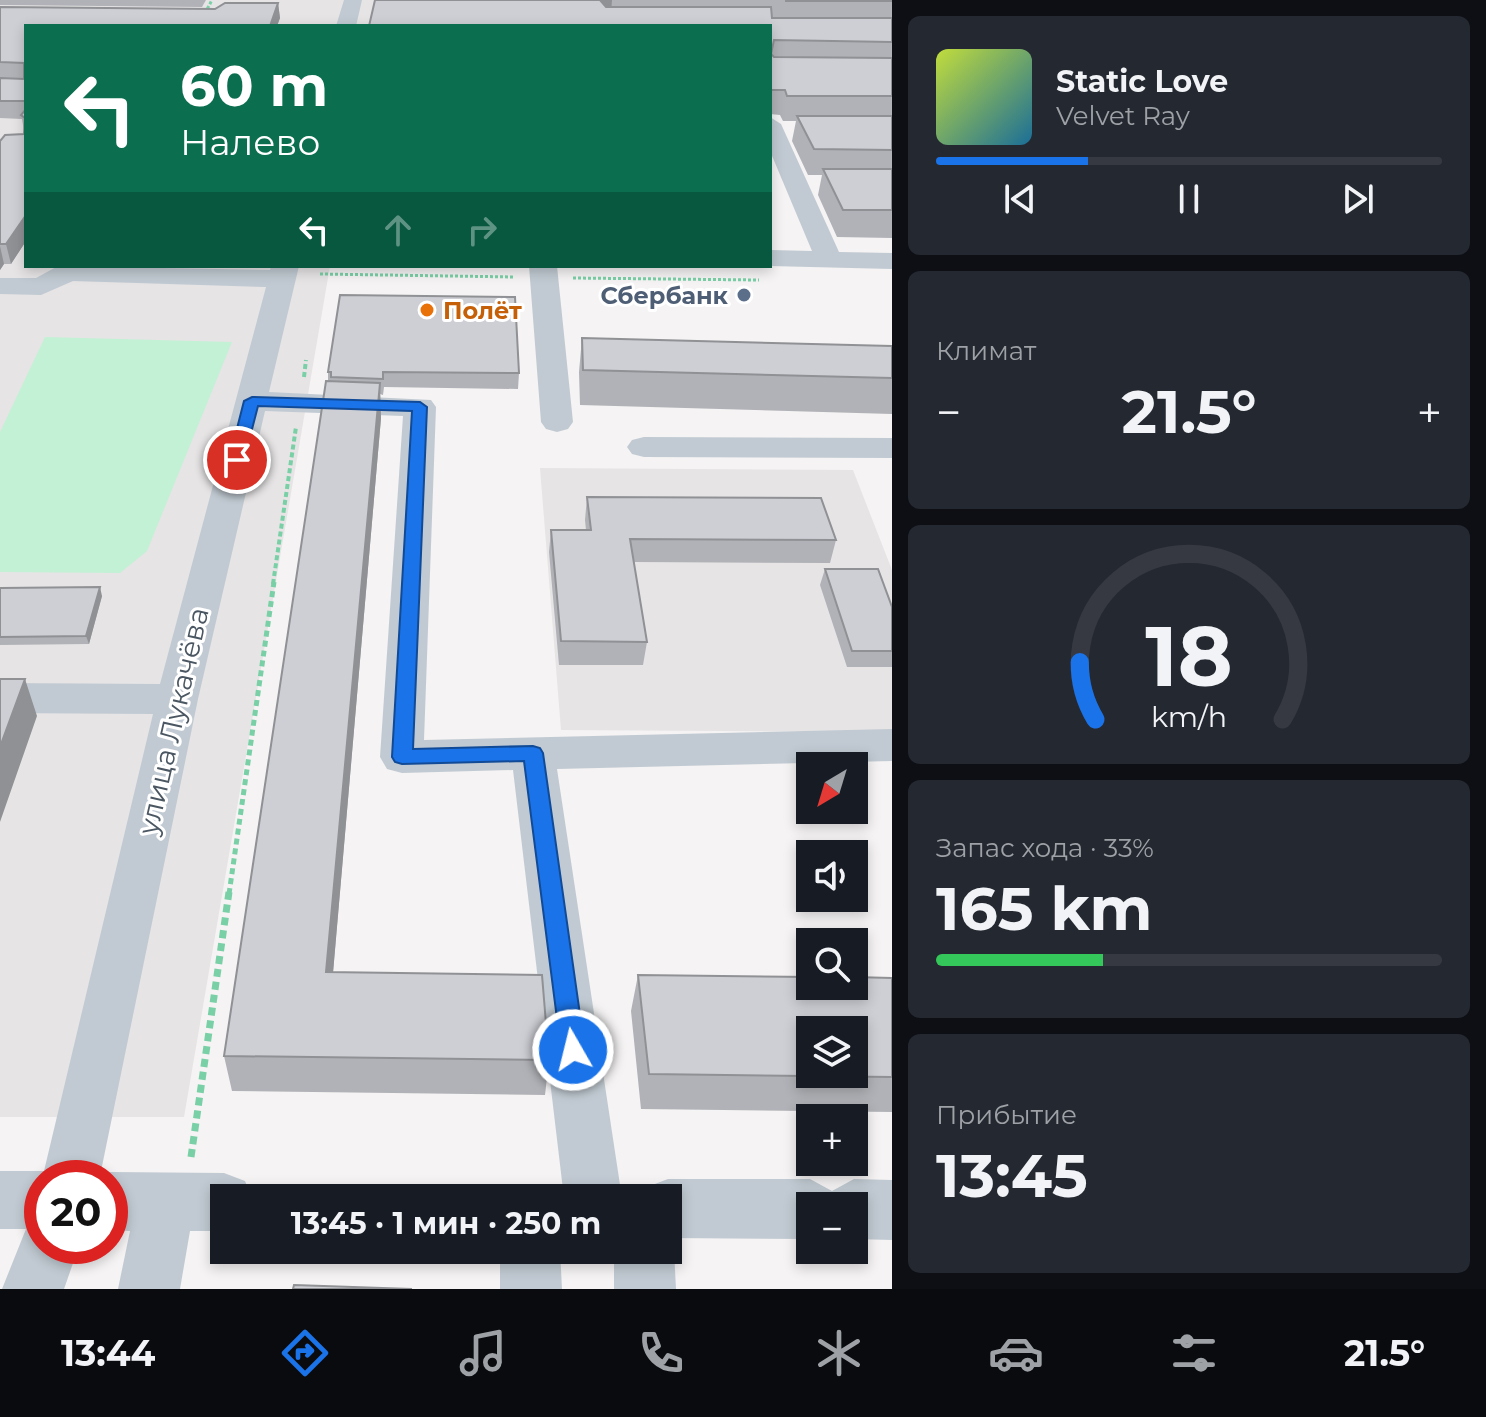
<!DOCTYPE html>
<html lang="ru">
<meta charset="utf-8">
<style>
body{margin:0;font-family:Montserrat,sans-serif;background:#242831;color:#f1f3f6;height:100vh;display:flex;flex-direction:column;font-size:30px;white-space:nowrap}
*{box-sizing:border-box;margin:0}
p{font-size:26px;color:#9ea1a6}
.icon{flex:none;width:44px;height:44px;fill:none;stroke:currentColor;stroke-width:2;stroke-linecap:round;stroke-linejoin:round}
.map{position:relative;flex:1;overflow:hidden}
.drawer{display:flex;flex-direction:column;gap:16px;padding:16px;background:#0d0f14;width:594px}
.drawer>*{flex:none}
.top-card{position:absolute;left:24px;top:24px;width:748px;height:244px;border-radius:0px;box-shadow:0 4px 12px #0003;background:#0b6e4f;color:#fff;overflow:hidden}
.needle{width:52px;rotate:218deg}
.fabs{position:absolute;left:796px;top:752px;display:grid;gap:16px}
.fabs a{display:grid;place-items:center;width:72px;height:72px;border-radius:0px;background:#171b24;box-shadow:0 4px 12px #0003;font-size:40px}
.speed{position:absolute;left:24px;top:1160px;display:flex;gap:16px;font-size:40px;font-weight:700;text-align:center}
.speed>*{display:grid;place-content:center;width:104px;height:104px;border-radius:50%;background:#171b24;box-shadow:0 4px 12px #0003;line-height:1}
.speed .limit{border:12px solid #d22;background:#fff;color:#111}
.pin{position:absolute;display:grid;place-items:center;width:68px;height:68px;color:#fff;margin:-34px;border:4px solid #fff;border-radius:50%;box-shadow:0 2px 8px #0007}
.me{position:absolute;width:88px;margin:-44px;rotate:352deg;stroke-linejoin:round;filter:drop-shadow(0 0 6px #0008)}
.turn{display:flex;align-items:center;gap:28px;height:168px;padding:0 24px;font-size:36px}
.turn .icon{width:104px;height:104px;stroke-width:2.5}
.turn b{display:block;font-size:56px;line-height:68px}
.lanes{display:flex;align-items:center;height:76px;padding:0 24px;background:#0003;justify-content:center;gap:40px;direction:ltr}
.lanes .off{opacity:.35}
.big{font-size:60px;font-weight:700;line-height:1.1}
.drawer .card{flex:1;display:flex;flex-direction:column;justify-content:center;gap:12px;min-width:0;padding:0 28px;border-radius:12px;background:#242831}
.drawer .dial{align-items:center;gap:0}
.dial svg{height:208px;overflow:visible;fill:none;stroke:#363941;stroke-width:7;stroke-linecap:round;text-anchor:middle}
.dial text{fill:#f1f3f6;stroke:none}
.song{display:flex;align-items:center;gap:24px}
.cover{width:96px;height:96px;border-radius:12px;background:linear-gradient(135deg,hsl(70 70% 55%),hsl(200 70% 35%))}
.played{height:8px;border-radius:4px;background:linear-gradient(90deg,#1a73e8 30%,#363941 30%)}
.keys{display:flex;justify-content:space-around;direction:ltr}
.heat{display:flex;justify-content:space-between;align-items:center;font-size:44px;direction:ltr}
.charge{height:12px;border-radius:6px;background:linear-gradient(90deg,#34c759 33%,#363941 0)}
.trip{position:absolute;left:210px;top:1184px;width:472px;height:80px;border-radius:0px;background:#171b24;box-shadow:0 4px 12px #0003;font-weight:700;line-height:80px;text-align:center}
.dock{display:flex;height:128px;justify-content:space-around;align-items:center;background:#090b0e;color:#9ea1a6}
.dock .icon{width:56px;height:56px}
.dock .current{color:#1a73e8}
.dock b{font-size:36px;color:#f1f3f6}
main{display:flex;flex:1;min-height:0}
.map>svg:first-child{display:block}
</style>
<main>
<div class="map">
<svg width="892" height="1289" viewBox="0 0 892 1289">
<rect width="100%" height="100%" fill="#f5f3f3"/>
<path fill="#e6e4e5" d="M0 0H605L609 26H26V266H330L184 1117H0Z
M540 468 853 470 892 570V732L561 730Z"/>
<path fill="#c3f1d5" d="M45 337 232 342 147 551 120 573 0 572V432Z"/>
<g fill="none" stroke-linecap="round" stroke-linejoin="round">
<path stroke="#7ad0a6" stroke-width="3" stroke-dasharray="3 2" stroke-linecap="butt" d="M205 13 212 0
M320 274 515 277
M573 278 759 280"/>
<path stroke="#7ad0a6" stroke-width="4" stroke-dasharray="5 3" stroke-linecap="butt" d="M304 377 306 360
M273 584 296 427"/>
<path stroke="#7ad0a6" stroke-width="5" stroke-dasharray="6 4" stroke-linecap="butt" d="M229 894 274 582"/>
<path stroke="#7ad0a6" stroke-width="7" stroke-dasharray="8 5" stroke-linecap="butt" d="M191 1157 229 892"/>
<path fill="#c1cad2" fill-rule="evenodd" d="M344 0H362L356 26H336Z
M770 117 781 124 839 252 892 253V269L770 266V250L812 251 770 151Z
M58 266 270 270 271 266H299L269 392 431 400 436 407 424 740 892 729V761L557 769 622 1198H564L513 770 402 773 387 769 380 757 403 416 265 411 198 699 100 1176 110 1172 224 1173 245 1181 252 1198H224V1231H190L180 1289H118L130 1231 110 1230V1178H42V1246H79L64 1289H2L26 1229H0V1171H44L153 714 0 713V683L160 684 266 287 73 281 41 295 0 294V278H36Z
M529 266H557L573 422 568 429 557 432 546 429 541 422Z
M644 437 892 438V458L644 457 632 454 627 447 632 440Z
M668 1179H810L832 1191 854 1179 892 1180V1240L854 1239V1206H810V1239L669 1238 674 1250 676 1289H614V1250H668V1198H643L647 1187Z
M500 1250H560L562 1289H500Z"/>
</g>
<path fill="#b0b2b7" d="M0 0H206L202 7 0 5Z
M375 0H892V238L837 237 818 195 822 175H808L792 141 796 121H783L780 115 770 114V26Z
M278 3 280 18 277 26H26V241L11 264H4L0 270V141L24 134V131L22 119 0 118V7L215 9Z
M582 338 892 346V414L580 405 579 372Z
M328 372 519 373 518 389 384 387 383 395 380 394 381 418 333 972 549 1060 545 1095 232 1091 224 1056 328 381Z
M587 497 836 540 830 563 634 562 647 642 643 665H559L549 552 551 530H586L585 520Z
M825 569 892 607V667H847L820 585Z
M0 588 102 596 89 644 0 645Z
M638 975 892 978V1112L641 1109 631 1011Z"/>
<path fill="#909195" d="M600 0H612L611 13Z
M278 3 280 18 277 26H270Z
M26 215V241L11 264 6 244Z
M0 246 4 264 0 270Z
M380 383 381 418 330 1008 326 972Z
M100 587 102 596 89 644 86 636Z
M25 679 37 716 0 822V747Z"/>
<path fill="#cdcfd5" stroke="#909195" stroke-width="2" fill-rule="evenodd" d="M375 0H600L606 7H771L772 18H892V42L774 40 771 54 774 57 892 58V96H787L785 90H770V26H369Z
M786 0H892V1H786Z
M225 3H278L270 26H26V101H0V78L24 79V63L0 62V7L215 9Z
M26 109V215L6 244H0V141L5 135 24 134 25 118 21 115Z
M797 116H892V150L814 149Z
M823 169H892V210H843Z
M340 295 515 297 519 373 383 372V379L331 377V372H328Z
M582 338 892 346V378L583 370Z
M326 381 380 383 326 972 542 975 549 1060 224 1056Z
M587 497 821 498 836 540 630 539 647 642 561 641 551 530H591Z
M825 569H878L892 607V651H852Z
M100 587 86 636 0 637V588Z
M0 679H25L0 747Z
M638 975 810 977V986H854V977L892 978V1077L649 1074ZM810 1030H854V1074H810Z
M294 1285 412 1289H293Z"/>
<path fill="#1a73e8" stroke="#114b97" stroke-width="2" d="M252 397 420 402 427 407 413 749 533 746 540 748 543 753 585 1050 582 1058 573 1061 564 1058 561 1050 524 761 402 764 395 762 392 757 412 411 258 406 244 460 242 463H231L229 460 244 401Z"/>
<circle fill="#5c6f8a" stroke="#fff" stroke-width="3" cx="744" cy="295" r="8"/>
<circle fill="#e8710a" stroke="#fff" stroke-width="3" cx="427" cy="310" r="8"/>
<g text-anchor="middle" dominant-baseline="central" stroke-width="6" stroke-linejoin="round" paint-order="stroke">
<g font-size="24" font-weight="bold" fill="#4e5e75" stroke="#fff" text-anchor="end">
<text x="728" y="295">Сбербанк</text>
</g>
<g font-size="24" font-weight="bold" fill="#c56008" stroke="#fff" text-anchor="start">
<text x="443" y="310">Полёт</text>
</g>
<g font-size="28" fill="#4a5661" stroke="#fff">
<text transform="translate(173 721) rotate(-77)">улица Лукачёва</text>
</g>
</g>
</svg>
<div class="fabs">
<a><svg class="needle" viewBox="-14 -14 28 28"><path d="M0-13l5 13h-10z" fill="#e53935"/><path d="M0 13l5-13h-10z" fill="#9ea1a6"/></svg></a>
<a><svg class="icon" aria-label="sound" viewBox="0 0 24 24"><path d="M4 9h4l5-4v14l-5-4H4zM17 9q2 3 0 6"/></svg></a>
<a><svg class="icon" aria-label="search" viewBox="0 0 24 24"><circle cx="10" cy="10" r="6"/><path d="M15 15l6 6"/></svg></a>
<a><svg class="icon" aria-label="layers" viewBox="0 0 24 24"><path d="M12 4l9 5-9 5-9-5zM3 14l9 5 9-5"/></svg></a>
<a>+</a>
<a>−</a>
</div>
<div class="speed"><div class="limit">20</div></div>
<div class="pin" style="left:237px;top:460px;background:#d93025"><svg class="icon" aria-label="arrive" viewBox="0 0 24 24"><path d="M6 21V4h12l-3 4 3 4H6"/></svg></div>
<svg class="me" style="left:573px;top:1050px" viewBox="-20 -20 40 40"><circle r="17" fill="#1a73e8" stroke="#fff" stroke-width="3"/><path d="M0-11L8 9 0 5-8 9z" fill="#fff"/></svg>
<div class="trip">13:45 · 1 мин · 250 m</div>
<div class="top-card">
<div class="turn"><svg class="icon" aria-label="left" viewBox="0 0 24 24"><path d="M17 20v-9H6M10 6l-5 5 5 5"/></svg><div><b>60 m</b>Налево</div></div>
<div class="lanes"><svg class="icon" aria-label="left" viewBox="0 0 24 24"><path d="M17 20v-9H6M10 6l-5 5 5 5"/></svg><svg class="icon off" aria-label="ahead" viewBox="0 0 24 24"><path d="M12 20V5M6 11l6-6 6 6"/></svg><svg class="icon off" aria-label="right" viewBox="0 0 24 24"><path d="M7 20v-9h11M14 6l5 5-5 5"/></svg></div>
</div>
</div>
<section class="drawer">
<div class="card">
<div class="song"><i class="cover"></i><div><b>Static Love</b><p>Velvet Ray</p></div></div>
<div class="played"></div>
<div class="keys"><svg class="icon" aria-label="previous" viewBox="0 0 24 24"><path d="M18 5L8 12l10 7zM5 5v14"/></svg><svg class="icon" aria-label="pause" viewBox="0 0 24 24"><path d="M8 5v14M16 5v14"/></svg><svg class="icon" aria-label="next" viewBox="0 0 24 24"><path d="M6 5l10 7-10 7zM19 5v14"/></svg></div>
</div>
<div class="card"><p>Климат</p>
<div class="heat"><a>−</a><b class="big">21.5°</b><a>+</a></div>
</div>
<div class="card dial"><svg viewBox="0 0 100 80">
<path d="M14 69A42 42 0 1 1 86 69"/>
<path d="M14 69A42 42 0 0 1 8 47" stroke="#1a73e8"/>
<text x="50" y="56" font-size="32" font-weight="700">18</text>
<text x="50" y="72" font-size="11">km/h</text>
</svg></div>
<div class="card"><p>Запас хода · 33%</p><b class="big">165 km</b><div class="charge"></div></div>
<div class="card"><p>Прибытие</p><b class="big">13:45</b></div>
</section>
</main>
<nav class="dock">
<b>13:44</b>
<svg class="icon current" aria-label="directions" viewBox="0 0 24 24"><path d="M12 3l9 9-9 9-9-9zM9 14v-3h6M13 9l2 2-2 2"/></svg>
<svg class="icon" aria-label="music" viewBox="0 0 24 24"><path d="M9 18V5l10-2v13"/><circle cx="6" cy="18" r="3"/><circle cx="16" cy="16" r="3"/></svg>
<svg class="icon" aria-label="phone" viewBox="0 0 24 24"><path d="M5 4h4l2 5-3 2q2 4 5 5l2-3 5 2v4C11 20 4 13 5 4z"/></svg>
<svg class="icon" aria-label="climate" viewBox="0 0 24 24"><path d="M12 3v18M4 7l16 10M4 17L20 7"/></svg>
<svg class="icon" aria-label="car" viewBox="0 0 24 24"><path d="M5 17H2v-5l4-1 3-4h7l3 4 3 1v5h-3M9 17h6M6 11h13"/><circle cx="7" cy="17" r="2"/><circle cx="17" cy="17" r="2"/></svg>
<svg class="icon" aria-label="filters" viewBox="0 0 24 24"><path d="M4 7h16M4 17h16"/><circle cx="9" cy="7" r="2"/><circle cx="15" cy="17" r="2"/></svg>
<b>21.5°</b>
</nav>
